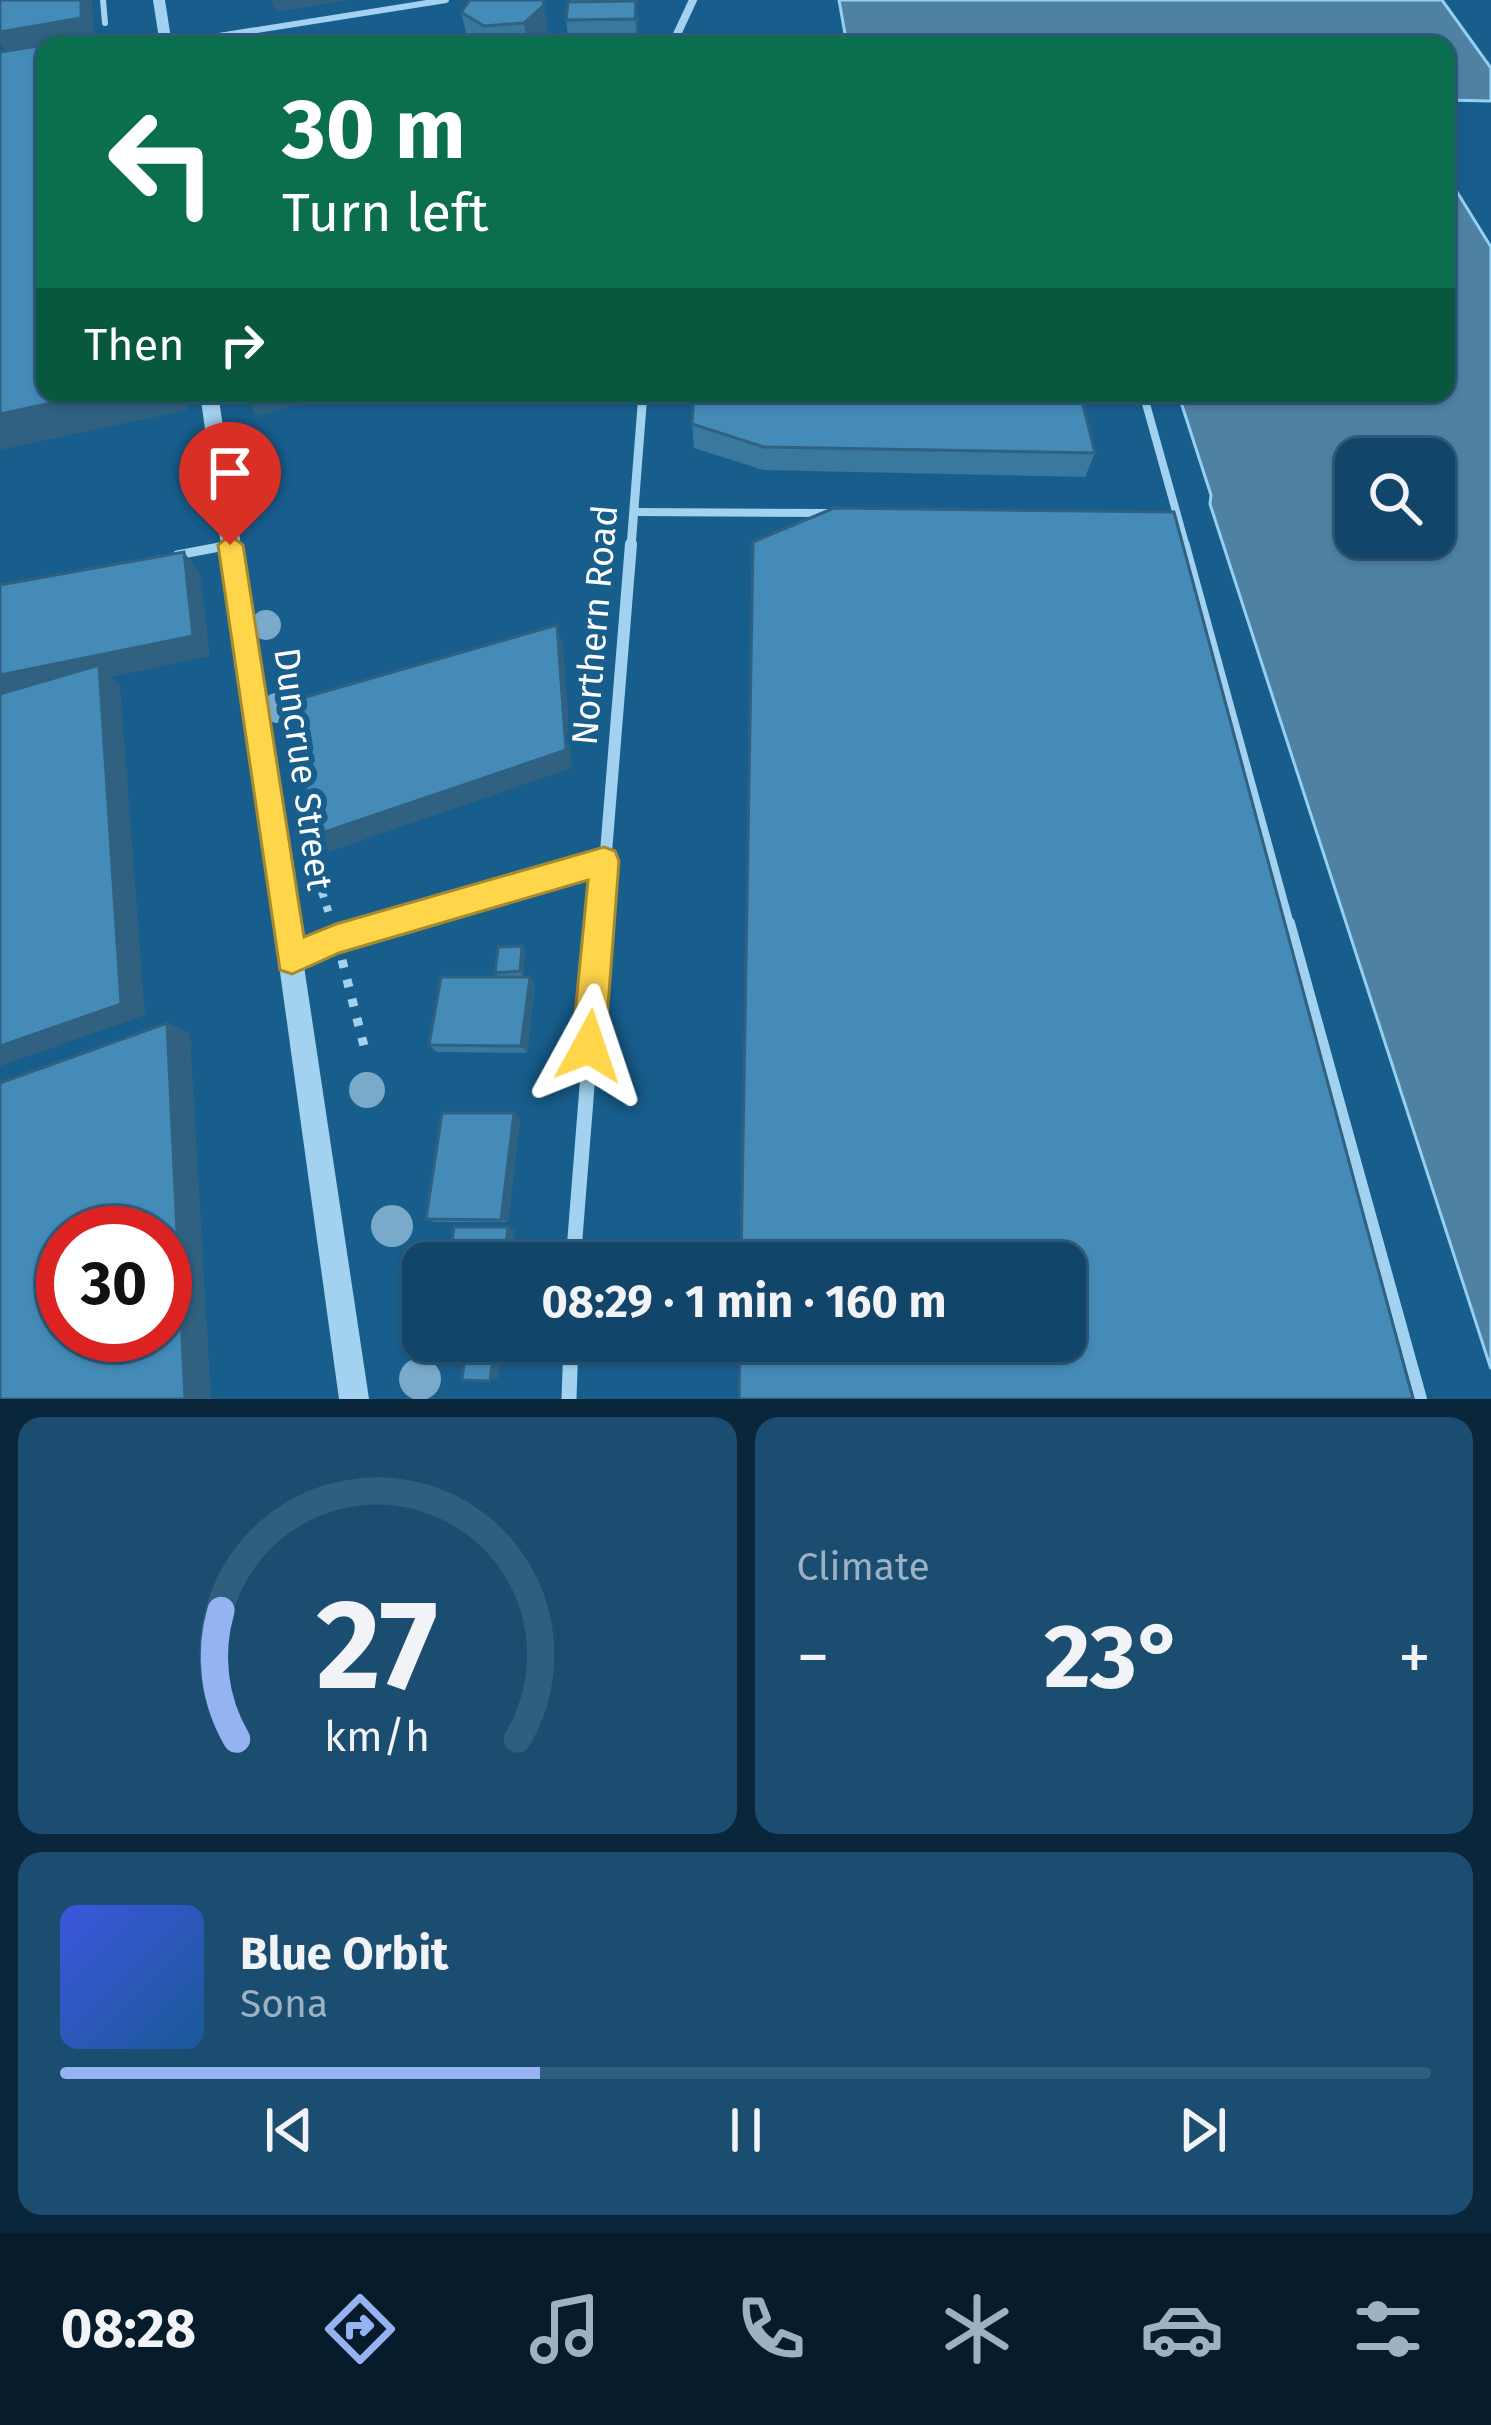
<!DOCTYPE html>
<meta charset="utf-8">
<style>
body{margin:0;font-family:"Fira Sans",sans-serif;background:#1a4d70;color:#f1f3f6;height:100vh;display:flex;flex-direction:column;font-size:45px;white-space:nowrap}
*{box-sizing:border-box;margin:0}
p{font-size:39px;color:#9cb1c1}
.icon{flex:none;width:66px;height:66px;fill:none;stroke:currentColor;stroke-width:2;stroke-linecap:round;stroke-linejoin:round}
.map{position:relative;height:1399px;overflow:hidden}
.panel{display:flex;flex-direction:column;gap:18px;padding:18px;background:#09263a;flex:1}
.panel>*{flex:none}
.banner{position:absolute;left:36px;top:36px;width:1419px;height:366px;border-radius:24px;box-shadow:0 3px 9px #0004,0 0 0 3px #305e7e;background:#0b6e4f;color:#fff;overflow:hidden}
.tools{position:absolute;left:1335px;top:438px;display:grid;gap:24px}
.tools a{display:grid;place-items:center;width:120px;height:120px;border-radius:24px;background:#11466a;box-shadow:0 3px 9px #0004,0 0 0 3px #305e7e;font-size:60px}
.speed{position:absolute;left:36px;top:1206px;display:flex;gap:24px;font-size:60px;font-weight:700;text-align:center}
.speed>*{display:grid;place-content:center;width:156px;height:156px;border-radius:50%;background:#11466a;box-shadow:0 3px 9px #0004,0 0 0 3px #305e7e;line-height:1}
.speed .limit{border:18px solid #d22;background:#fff;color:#111}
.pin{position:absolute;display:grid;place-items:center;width:102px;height:102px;color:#fff;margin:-123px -51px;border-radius:50% 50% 50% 0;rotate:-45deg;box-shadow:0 0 12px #0007}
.pin .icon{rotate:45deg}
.me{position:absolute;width:132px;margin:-66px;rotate:5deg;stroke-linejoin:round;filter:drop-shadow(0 0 9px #0008)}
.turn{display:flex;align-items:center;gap:42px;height:252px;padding:0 48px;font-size:54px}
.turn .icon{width:156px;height:156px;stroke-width:2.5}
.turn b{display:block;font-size:84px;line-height:102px}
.then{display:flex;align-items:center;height:114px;padding:0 48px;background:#0003;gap:24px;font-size:45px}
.big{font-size:90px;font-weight:700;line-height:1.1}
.panel .tile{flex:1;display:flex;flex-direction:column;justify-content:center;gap:18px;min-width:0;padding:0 42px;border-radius:24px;background:#1a4d70}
.panel .dial{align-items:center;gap:0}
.dial svg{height:312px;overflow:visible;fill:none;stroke:#305e7e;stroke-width:7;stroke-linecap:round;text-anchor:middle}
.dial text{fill:#f1f3f6;stroke:none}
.song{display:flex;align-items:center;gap:36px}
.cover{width:144px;height:144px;border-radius:18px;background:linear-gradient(135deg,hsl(230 70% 55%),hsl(210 70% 35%))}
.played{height:12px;border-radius:6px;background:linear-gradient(90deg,#95b2f1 35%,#305e7e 35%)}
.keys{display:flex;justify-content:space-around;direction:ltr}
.heat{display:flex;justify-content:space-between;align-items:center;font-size:66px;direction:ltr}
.panel .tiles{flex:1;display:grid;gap:18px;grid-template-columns:1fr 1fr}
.tile:last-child{grid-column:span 2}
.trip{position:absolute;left:402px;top:1242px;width:684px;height:120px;border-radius:24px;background:#11466a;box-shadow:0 3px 9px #0004,0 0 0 3px #305e7e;font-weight:700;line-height:120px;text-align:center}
.dock{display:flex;height:192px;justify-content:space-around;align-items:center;background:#071c2a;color:#9cb1c1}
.dock .icon{width:84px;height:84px}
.dock .active{color:#95b2f1}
.dock b{font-size:54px;color:#f1f3f6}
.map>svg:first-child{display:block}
</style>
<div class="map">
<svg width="1491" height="1399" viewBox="0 0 1491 1399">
<rect width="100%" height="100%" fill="#175e8d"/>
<path fill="#4e81a2" stroke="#95cff2" stroke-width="3" fill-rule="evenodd" d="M839 0H1442L1491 68V101L1446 100V45H847Z
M1446 174 1491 247V1369L1210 504 1211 495 1178 393H1446ZM1356 459H1434V537H1356Z"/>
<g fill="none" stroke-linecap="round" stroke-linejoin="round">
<path stroke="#a2d2ef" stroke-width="8" stroke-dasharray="6 9" stroke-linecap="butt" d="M313 863 330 917"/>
<path stroke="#a2d2ef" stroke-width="9" stroke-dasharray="8 12" stroke-linecap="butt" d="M342 960 364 1046"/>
<path stroke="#a2d2ef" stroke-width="6" d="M103 0 105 23
M200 39 446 0"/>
<path stroke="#a2d2ef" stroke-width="8" d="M1143 393 1186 547
M634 512 832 513
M220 547 230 545"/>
<path stroke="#a2d2ef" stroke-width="9" d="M1185 544 1290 926
M177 555 230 545"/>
<path stroke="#a2d2ef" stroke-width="12" d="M1289 923 1421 1399"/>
<path stroke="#a2d2ef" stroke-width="8" d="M672 45 693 0"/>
<path stroke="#a2d2ef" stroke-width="9" d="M631 547 643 393"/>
<path stroke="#a2d2ef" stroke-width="12" d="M380 926 604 861
M600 926 631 544"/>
<path stroke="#a2d2ef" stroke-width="15" d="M292 959 336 939 391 923
M573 1263 600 923
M569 1399 571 1341"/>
<path fill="#a2d2ef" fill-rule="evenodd" d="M153 0H165L172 45H160Z
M200 393H218L369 1399H339Z"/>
</g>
<g fill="#79aaca">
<circle cx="244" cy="484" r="14"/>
<circle cx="266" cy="625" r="15"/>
<circle cx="277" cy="708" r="15"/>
<circle cx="367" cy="1090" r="18"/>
<circle cx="392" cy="1226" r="21"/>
<circle cx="420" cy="1379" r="21"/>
</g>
<path fill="#3a789e" d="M470 0 548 30 531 45H480L467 37 461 12Z
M571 0H636L638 26 637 44 569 45 566 20Z
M692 424 1095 453 1085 477 763 470 694 448Z
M522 946 525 950 523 976 498 977 495 973Z
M530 977 535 986 527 1053 437 1052 429 1045Z
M520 1118 508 1222H435L426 1219Z"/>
<path fill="#306181" d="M81 0H92L94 43 9 58 0 42V32Z
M272 0H349L276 12Z
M636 1 638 26 637 44 635 19Z
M544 5 548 30 531 45H528L524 23Z
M98 393H184L187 410 0 450V414Z
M243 393H349L256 416Z
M184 552 200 574 210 656 111 677 120 686 145 1015 0 1066V675Z
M557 625 563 646 572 768 325 853 310 837Z
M522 946 525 950 523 976 520 971Z
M530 977 535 986 527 1053 521 1046Z
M167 1023 190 1033 211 1399H185Z
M514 1113 520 1118 508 1222 501 1220Z
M508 1227 515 1229 511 1263H504Z
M495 1341H502L498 1378 490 1381Z"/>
<path fill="#448bb8" stroke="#306181" stroke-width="3" fill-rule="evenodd" d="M0 0H81V18L0 32Z
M470 0H543L544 5 524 23 484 26 461 12Z
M636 1 635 19 566 20 568 2Z
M119 35 131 39V45H46Z
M45 45V393H98L0 414V52Z
M694 393H1080L1095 453 764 447 692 424Z
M834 508 1174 512 1413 1399H739L740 1341H1065V1263H741L753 542Z
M184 552 193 636 0 675V585Z
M557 625 566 750 310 837 299 699Z
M99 665 121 1004 0 1046V694Z
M522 946 520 971 495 973 498 947Z
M441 977H530L521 1046 429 1045Z
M167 1023 185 1399H0V1083ZM63 1233H165V1335H63Z
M442 1113H514L501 1220 426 1219Z
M454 1227H508L504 1263H449Z
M467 1341H495L490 1381 462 1380Z"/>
<path fill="#ffd54a" stroke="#a68a30" stroke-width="3" d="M230 535 243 545 304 937 336 924 604 847 615 851 619 861 605 1046 600 1057 589 1062 577 1057 572 1046 588 880 339 953 292 974 280 970 218 545Z"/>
<g text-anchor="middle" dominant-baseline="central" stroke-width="12" stroke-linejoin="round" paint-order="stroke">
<g font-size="36" fill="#fff" stroke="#175e8d">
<text transform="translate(595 625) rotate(-85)">Northern Road</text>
<text transform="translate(303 769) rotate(82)">Duncrue Street</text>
</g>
</g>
</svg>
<div class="tools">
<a><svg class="icon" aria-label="search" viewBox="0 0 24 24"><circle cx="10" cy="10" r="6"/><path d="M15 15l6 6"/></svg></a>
</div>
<div class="speed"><div class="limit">30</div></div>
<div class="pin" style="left:230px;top:545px;background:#d93025"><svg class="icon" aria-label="arrive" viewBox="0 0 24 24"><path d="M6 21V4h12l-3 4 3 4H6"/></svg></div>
<svg class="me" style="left:589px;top:1046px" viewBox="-20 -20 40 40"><path d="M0-17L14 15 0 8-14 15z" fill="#ffd54a" stroke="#fff" stroke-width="4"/></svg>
<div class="trip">08:29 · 1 min · 160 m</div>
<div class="banner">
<div class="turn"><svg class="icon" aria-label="left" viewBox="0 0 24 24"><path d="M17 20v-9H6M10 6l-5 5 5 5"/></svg><div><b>30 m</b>Turn left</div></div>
<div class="then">Then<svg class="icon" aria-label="right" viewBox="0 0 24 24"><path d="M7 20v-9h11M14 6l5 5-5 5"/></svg></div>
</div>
</div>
<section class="panel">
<div class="tiles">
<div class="tile dial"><svg viewBox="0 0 100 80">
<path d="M14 69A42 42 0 1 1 86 69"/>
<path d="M14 69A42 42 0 0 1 10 36" stroke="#95b2f1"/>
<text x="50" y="56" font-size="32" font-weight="700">27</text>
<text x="50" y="72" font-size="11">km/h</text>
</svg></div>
<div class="tile"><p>Climate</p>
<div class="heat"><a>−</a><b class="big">23°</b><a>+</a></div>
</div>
<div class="tile">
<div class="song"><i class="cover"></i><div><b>Blue Orbit</b><p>Sona</p></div></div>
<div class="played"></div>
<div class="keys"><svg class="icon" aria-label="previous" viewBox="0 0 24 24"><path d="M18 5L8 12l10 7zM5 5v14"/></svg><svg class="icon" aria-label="pause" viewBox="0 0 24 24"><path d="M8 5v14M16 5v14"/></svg><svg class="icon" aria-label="next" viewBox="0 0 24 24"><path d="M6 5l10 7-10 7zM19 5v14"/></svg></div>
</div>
</div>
</section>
<nav class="dock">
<b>08:28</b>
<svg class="icon active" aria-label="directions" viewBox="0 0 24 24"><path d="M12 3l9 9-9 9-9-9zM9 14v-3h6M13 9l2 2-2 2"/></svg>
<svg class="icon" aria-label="music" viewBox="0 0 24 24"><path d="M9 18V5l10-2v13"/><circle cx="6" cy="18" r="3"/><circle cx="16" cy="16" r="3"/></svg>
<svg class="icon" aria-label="phone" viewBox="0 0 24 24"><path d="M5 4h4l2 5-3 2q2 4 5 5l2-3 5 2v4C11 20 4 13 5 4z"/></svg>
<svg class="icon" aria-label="climate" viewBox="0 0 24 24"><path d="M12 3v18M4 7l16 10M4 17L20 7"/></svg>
<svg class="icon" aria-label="car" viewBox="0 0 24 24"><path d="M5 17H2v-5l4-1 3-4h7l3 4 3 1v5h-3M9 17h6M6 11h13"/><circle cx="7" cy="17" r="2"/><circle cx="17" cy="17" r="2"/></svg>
<svg class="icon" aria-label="filters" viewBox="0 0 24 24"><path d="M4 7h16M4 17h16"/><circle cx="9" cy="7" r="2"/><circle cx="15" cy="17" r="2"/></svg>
</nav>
